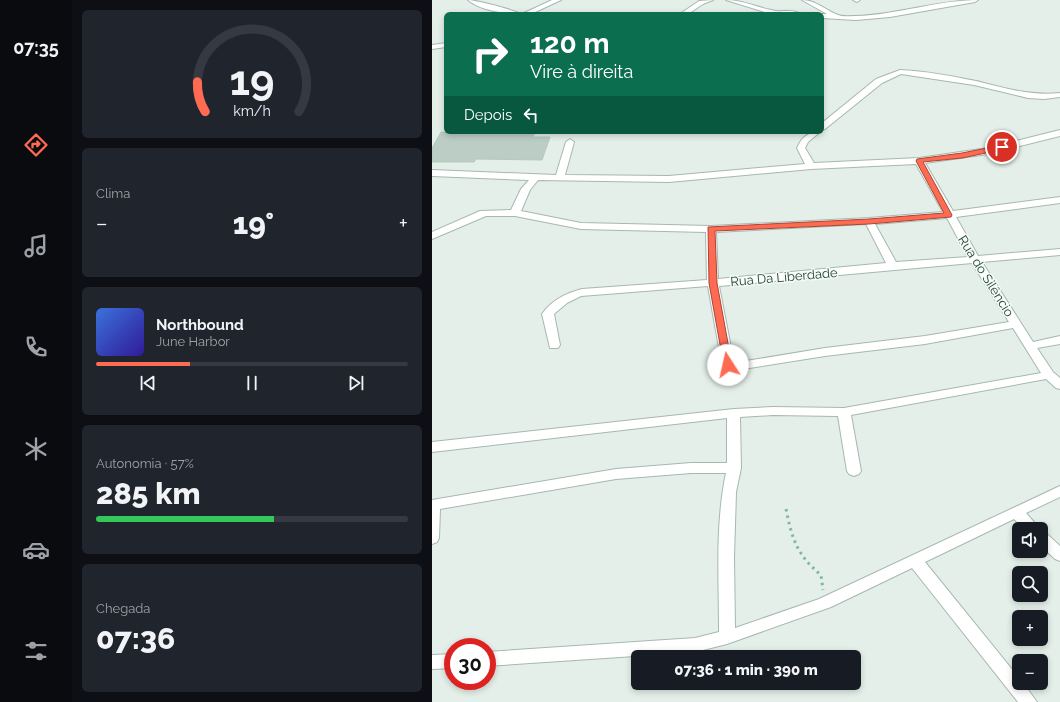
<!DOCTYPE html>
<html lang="pt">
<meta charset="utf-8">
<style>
body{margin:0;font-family:Raleway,sans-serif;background:#20242c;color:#f1f3f6;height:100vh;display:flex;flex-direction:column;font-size:15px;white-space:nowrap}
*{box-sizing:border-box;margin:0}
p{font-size:13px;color:#9ea1a6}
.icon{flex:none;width:22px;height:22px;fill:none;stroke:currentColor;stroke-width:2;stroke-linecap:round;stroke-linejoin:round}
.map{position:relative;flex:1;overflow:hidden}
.panel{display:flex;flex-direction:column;gap:10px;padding:10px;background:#0d0f14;width:360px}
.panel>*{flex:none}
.top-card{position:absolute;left:12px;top:12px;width:380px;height:122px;border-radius:6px;box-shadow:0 2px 6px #0003;background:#0b6e4f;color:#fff;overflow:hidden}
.buttons{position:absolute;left:580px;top:522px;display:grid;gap:8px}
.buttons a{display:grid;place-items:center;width:36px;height:36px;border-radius:6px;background:#171b24;box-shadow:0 2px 6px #0003;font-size:20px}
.speed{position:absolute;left:12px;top:638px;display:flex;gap:8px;font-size:20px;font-weight:700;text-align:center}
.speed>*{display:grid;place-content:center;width:52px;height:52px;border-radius:50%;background:#171b24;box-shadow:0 2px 6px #0003;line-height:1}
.speed .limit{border:6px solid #d22;background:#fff;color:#111}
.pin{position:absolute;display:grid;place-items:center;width:34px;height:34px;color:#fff;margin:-17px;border:2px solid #fff;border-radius:50%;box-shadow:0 1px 4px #0007}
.me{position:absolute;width:44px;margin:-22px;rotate:350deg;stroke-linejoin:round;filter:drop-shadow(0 0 3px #0008)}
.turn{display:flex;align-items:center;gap:14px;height:84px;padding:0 20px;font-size:18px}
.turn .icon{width:52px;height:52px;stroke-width:2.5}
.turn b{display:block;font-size:28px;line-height:34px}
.then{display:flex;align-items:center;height:38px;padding:0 20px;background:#0003;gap:8px;font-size:15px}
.big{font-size:30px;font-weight:800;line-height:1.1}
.panel .widget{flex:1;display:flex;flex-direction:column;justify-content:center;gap:6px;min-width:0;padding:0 14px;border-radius:6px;background:#20242c}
.panel .dial{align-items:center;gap:0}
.dial svg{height:104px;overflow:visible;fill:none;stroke:#363941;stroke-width:7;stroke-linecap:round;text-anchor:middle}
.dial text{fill:#f1f3f6;stroke:none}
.song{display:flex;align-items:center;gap:12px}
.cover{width:48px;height:48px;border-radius:6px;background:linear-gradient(135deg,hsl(220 70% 55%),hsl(250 70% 35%))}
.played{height:4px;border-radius:2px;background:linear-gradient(90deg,#ff6b52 30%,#363941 30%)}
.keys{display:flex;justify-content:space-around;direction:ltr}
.heat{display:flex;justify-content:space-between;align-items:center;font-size:22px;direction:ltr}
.charge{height:6px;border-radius:3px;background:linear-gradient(90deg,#34c759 57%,#363941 0)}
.trip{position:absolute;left:199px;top:650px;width:230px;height:40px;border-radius:6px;background:#171b24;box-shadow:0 2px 6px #0003;font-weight:800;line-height:40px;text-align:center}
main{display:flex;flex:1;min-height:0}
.dock{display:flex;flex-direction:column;width:72px;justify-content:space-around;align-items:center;background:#090b0e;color:#9ea1a6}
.dock .icon{width:28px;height:28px}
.dock .current{color:#ff6b52}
.dock b{font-size:18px;color:#f1f3f6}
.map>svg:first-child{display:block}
</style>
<main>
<nav class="dock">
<b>07:35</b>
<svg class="icon current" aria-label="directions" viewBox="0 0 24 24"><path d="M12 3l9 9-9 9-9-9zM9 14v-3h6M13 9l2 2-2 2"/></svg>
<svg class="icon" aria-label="music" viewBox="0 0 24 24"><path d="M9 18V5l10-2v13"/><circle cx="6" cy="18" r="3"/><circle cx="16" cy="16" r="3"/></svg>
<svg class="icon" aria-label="phone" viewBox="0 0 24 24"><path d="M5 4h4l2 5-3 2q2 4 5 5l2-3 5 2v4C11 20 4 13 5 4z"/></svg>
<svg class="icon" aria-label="climate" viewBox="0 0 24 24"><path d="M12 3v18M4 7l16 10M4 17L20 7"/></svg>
<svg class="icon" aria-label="car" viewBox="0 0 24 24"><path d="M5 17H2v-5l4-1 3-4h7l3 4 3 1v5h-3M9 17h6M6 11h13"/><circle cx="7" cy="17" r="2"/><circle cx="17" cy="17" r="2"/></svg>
<svg class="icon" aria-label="filters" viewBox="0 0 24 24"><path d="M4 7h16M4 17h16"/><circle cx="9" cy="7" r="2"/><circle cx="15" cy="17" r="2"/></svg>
</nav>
<section class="panel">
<div class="widget dial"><svg viewBox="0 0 100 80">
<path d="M14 69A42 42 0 1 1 86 69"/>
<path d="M14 69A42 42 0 0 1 8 46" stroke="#ff6b52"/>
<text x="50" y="56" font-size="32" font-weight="700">19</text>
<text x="50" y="72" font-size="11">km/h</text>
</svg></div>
<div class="widget"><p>Clima</p>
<div class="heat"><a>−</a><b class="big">19°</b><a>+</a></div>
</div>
<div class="widget">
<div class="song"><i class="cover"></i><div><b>Northbound</b><p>June Harbor</p></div></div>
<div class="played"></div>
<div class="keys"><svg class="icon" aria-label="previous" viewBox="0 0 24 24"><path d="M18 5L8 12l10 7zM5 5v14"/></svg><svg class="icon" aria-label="pause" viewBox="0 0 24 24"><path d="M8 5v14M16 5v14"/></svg><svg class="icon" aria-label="next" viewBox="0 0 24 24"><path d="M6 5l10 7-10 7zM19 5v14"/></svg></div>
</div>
<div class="widget"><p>Autonomia · 57%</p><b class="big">285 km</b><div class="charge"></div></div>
<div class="widget"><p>Chegada</p><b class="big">07:36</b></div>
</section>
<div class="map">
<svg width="628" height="702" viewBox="0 0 628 702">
<rect width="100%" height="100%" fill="#e4efe9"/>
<path fill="#bbcdc4" stroke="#b5c9bf" d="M9 132H103L101 137H118L110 160 44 159 42 162H0V148Z"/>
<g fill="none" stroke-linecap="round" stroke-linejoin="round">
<g stroke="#a6b8b0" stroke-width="2">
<path id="minor" d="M36 0C43 0 83 10 88 14 74 14 47 10 36 0Z
M120 0H129L99 14H90Z
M281 0 271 4 256 14H248L267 1Z
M294 0C311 0 326 8 344 11 351 12 362 9 368 14H339Z
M370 0C384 0 393 10 406 15 410 17 419 16 424 16 465 15 505 0 546 0L543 2 458 17 424 20 390 18V14H395Z
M421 0H428L425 2Z
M14 43V47L0 49V45Z
M468 70C493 71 519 76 544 81 573 88 597 96 628 93V97L612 99 596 98 542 85 469 74 450 83 393 129 390 130V123L444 79Z
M628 130V136L556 154 493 163 521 211 628 197V203L524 217 546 256 628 249V255L550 262 601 342 628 336V344L605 348 621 372 628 378V389L624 388 614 379 419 415 429 471 427 474 422 476 417 474 415 471 406 416 341 415 308 417 309 468 304 492 302 558 303 628 387 599 628 486V497L594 513 608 529H592L582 519 493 562 587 678V683H591L605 702H586L480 568 399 607 295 644 263 652 55 666V652L263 638 287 632C287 580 283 524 294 473H259L184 479 8 509 7 538 5 542 0 544V500L184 469 259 463H295V418L0 452V442L302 409 341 407 412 408 609 373 581 328 493 344 393 356 298 371 294 370 290 365 276 286 149 296 135 303 122 314 128 345 126 348H118L110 314C120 300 134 293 150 289L275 280 274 232 149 229 83 216H54L0 239V232L48 211 79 210 89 189 97 180 0 176V170L124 175 134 142 138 139 142 142 133 175 237 176 373 164 365 148C370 137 376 132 388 132L376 142 373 148 382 163 487 158 556 148ZM484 164 511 212 437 218 279 226 149 223 89 211 98 190 106 180 237 182 379 169ZM515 218 536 257 464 262 443 224ZM434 224 454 263 286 279 284 232ZM540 263 577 322 493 336 393 348 302 363 287 286Z
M609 531 614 533 628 546V561L623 559 609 546Z
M21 654V668L0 669V655Z"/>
</g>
<path stroke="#81b6a0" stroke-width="3" stroke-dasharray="2.5 4" stroke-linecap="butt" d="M354 509C360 539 365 555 389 575L391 590"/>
<use href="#minor" fill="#fff" fill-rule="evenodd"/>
</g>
<path fill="#ff6b52" stroke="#a64635" d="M570 145 573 146V149L530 158 491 162 520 215 519 217 437 224 283 231 285 283 300 365 296 368 292 367 277 283 276 227 437 219 512 213 484 161 485 159 530 153Z"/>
<g text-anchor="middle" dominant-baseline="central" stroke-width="3" stroke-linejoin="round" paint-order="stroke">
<g font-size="13" fill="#214336" stroke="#f5fbf7">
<text transform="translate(554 276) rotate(58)">Rua do Silêncio</text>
<text transform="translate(352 277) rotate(-5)">Rua Da Liberdade</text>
</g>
</g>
</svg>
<div class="buttons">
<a><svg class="icon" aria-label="sound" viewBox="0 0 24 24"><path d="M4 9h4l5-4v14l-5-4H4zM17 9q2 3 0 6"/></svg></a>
<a><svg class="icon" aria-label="search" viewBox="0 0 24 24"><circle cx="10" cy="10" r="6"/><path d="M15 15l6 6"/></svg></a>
<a>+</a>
<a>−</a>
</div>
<div class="speed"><div class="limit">30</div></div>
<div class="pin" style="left:570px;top:147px;background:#d93025"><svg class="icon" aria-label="arrive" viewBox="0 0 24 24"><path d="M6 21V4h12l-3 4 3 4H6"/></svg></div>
<svg class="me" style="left:296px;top:365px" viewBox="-20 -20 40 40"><circle r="19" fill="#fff"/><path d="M0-13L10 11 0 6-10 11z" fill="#ff6b52"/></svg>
<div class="trip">07:36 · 1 min · 390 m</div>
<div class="top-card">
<div class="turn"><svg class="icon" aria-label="right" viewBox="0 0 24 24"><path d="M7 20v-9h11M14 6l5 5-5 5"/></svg><div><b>120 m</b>Vire à direita</div></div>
<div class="then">Depois<svg class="icon" aria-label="left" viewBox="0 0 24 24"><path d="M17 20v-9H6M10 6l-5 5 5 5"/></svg></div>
</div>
</div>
</main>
